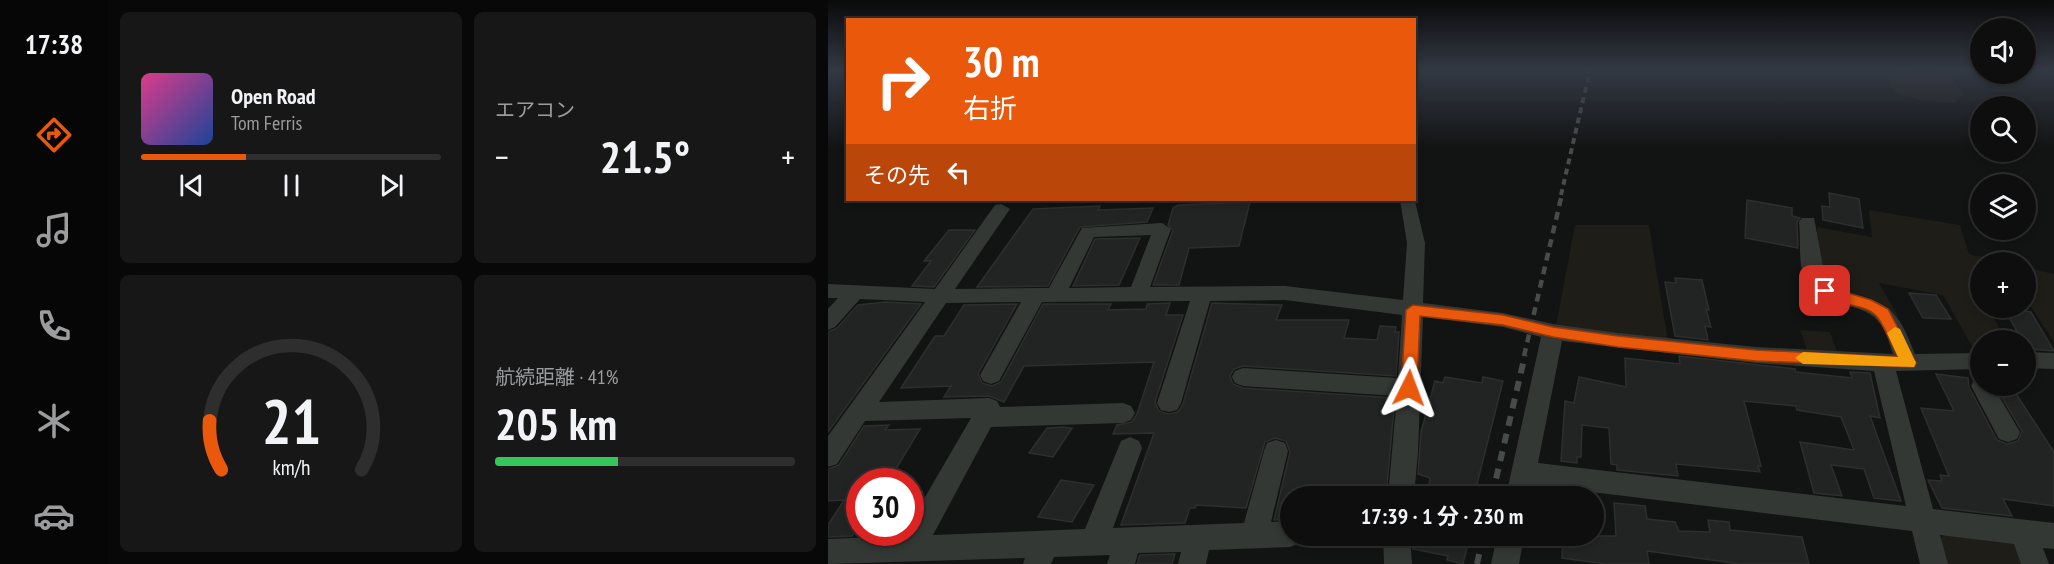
<!DOCTYPE html>
<html lang="ja">
<meta charset="utf-8">
<style>
body{margin:0;font-family:"PT Sans Narrow","Noto Sans JP",sans-serif;background:#171717;color:#f1f3f6;height:100vh;display:flex;flex-direction:column;font-size:22px;white-space:nowrap}
*{box-sizing:border-box;margin:0}
p{font-size:20px;color:#9b9c9e}
.icon{flex:none;width:33px;height:33px;fill:none;stroke:currentColor;stroke-width:2;stroke-linecap:round;stroke-linejoin:round}
.map{position:relative;flex:1;overflow:hidden}
.drawer{display:flex;flex-direction:column;gap:12px;padding:12px;background:#080808;width:720px}
.drawer>*{flex:none}
.hud{position:absolute;left:18px;top:18px;width:570px;height:183px;border-radius:0px;box-shadow:0 3px 9px #0003,0 0 0 2px #2e2e2e;background:#ea580c;color:#fff;overflow:hidden}
.tools{position:absolute;left:1142px;top:18px;display:grid;gap:12px}
.tools a{display:grid;place-items:center;width:66px;height:66px;border-radius:50%;background:#0e0e0e;box-shadow:0 3px 9px #0003,0 0 0 2px #2e2e2e;font-size:30px}
.speed{position:absolute;left:18px;top:468px;display:flex;gap:12px;font-size:30px;font-weight:700;text-align:center}
.speed>*{display:grid;place-content:center;width:78px;height:78px;border-radius:50%;background:#0e0e0e;box-shadow:0 3px 9px #0003,0 0 0 2px #2e2e2e;line-height:1}
.speed .limit{border:9px solid #d22;background:#fff;color:#111}
.pin{position:absolute;display:grid;place-items:center;width:51px;height:51px;color:#fff;margin:-26px;border-radius:12px;box-shadow:0 3px 9px #0006}
.me{position:absolute;width:66px;margin:-33px;rotate:3deg;stroke-linejoin:round;filter:drop-shadow(0 0 4px #0008)}
.turn{display:flex;align-items:center;gap:21px;height:126px;padding:0 18px;font-size:27px}
.turn .icon{width:78px;height:78px;stroke-width:2.5}
.turn b{display:block;font-size:42px;line-height:51px}
.then{display:flex;align-items:center;height:57px;padding:0 18px;background:#0003;gap:12px;font-size:22px}
.big{font-size:45px;font-weight:700;line-height:1.1}
.drawer .card{flex:1;display:flex;flex-direction:column;justify-content:center;gap:9px;min-width:0;padding:0 21px;border-radius:9px;background:#171717}
.drawer .dial{align-items:center;gap:0}
.dial svg{height:156px;overflow:visible;fill:none;stroke:#2e2e2e;stroke-width:7;stroke-linecap:round;text-anchor:middle}
.dial text{fill:#f1f3f6;stroke:none}
.song{display:flex;align-items:center;gap:18px}
.cover{width:72px;height:72px;border-radius:9px;background:linear-gradient(135deg,hsl(330 70% 55%),hsl(220 70% 35%))}
.played{height:6px;border-radius:3px;background:linear-gradient(90deg,#ea580c 35%,#2e2e2e 35%)}
.keys{display:flex;justify-content:space-around;direction:ltr}
.heat{display:flex;justify-content:space-between;align-items:center;font-size:33px;direction:ltr}
.charge{height:9px;border-radius:4px;background:linear-gradient(90deg,#34c759 41%,#2e2e2e 0)}
.drawer .tiles{flex:1;display:grid;gap:12px;grid-template-columns:repeat(2,1fr)}
.trip{position:absolute;left:452px;top:486px;width:324px;height:60px;border-radius:30px;background:#0e0e0e;box-shadow:0 3px 9px #0003,0 0 0 2px #2e2e2e;font-weight:700;line-height:60px;text-align:center}
main{display:flex;flex:1;min-height:0}
.menu{display:flex;flex-direction:column;width:108px;justify-content:space-around;align-items:center;background:#060606;color:#9b9c9e}
.menu .icon{width:42px;height:42px}
.menu .on{color:#ea580c}
.menu b{font-size:27px;color:#f1f3f6}
.map>svg:first-child{display:block}
</style>
<main>
<nav class="menu">
<b>17:38</b>
<svg class="icon on" aria-label="directions" viewBox="0 0 24 24"><path d="M12 3l9 9-9 9-9-9zM9 14v-3h6M13 9l2 2-2 2"/></svg>
<svg class="icon" aria-label="music" viewBox="0 0 24 24"><path d="M9 18V5l10-2v13"/><circle cx="6" cy="18" r="3"/><circle cx="16" cy="16" r="3"/></svg>
<svg class="icon" aria-label="phone" viewBox="0 0 24 24"><path d="M5 4h4l2 5-3 2q2 4 5 5l2-3 5 2v4C11 20 4 13 5 4z"/></svg>
<svg class="icon" aria-label="climate" viewBox="0 0 24 24"><path d="M12 3v18M4 7l16 10M4 17L20 7"/></svg>
<svg class="icon" aria-label="car" viewBox="0 0 24 24"><path d="M5 17H2v-5l4-1 3-4h7l3 4 3 1v5h-3M9 17h6M6 11h13"/><circle cx="7" cy="17" r="2"/><circle cx="17" cy="17" r="2"/></svg>
</nav>
<section class="drawer">
<div class="tiles">
<div class="card">
<div class="song"><i class="cover"></i><div><b>Open Road</b><p>Tom Ferris</p></div></div>
<div class="played"></div>
<div class="keys"><svg class="icon" aria-label="previous" viewBox="0 0 24 24"><path d="M18 5L8 12l10 7zM5 5v14"/></svg><svg class="icon" aria-label="pause" viewBox="0 0 24 24"><path d="M8 5v14M16 5v14"/></svg><svg class="icon" aria-label="next" viewBox="0 0 24 24"><path d="M6 5l10 7-10 7zM19 5v14"/></svg></div>
</div>
<div class="card"><p>エアコン</p>
<div class="heat"><a>−</a><b class="big">21.5°</b><a>+</a></div>
</div>
<div class="card dial"><svg viewBox="0 0 100 80">
<path d="M14 69A42 42 0 1 1 86 69"/>
<path d="M14 69A42 42 0 0 1 8 44" stroke="#ea580c"/>
<text x="50" y="56" font-size="32" font-weight="700">21</text>
<text x="50" y="72" font-size="11">km/h</text>
</svg></div>
<div class="card"><p>航続距離 · 41%</p><b class="big">205 km</b><div class="charge"></div></div>
</div>
</section>
<div class="map">
<svg width="1226" height="564" viewBox="0 0 1226 564">
<rect width="100%" height="100%" fill="#121313"/>
<path fill="#1e1d18" d="M1075 70 1104 76 1107 70H1143L1131 72 1125 80 1136 94 1126 103 1095 101 1066 92 1059 75Z
M1041 210 1132 225 1141 254 1177 262H1152V308H1160L1178 340H1152V355H1149L1115 295 1051 283 1070 316 1068 318 1010 295 989 280V227L1044 237Z
M747 225H821L840 342 728 326Z
M1197 267 1226 274V342L1203 307 1197 306Z
M972 330 1002 332 1011 357 981 355Z
M1118 534 1186 541 1199 564H1118L1111 539Z"/>
<path fill="#222423" stroke="#2c2f2e" stroke-width="1.5" d="M1001 193 1031 199 1035 228 995 220 994 206 1002 207Z
M919 200 964 208V216L972 218 969 222 970 248 917 238Z
M422 202 411 246 361 248 351 285H325L345 230 340 225 345 208 350 205Z
M272 206 270 210 325 208 319 222 252 227 220 286 149 287 205 209Z
M121 230H147L106 287 84 286 103 261H96Z
M312 238 291 285 245 286 267 239Z
M847 278 874 280 881 310 878 309 883 327 877 326 880 340 847 336 837 282 848 283Z
M1081 293 1108 295 1123 319 1095 318Z
M57 302 93 304 0 432V332L9 328 30 305Z
M342 303 338 315H355L327 402 331 411 340 414 350 412 355 404 384 303 454 305 448 320H521L516 338 549 340 552 326 568 327 567 332H571L568 376 415 366 406 369 402 376 405 384 415 388 567 398 558 496H462V519L446 520 462 452 458 441 447 438 437 442 418 508 368 505 367 508H362L357 523 293 525 326 433 285 434 289 425 304 422 309 414 326 362 196 366 176 402 161 396 116 397 123 386 73 388 107 336H116L136 305 189 304 150 374 154 383 164 386 173 382 215 304H283L280 310 318 309 319 304Z
M1176 309 1203 312 1226 351 1199 349 1197 340H1194Z
M851 356 967 369 968 372 1024 378 1022 372 1042 373 1052 418 1042 416 1073 501 1046 498 1036 469 1003 465 1014 496 986 493 972 442 1026 450 1013 417 969 410 968 406 916 401 933 466H930L932 472 848 464 850 476 789 470V465L783 464 781 428 754 425 753 457H749V463L733 461 737 401 746 403 751 377 798 387 797 358 852 364Z
M1108 374 1140 378 1141 387 1169 440 1179 444 1190 441 1194 431 1167 386H1183L1226 452V506L1175 499 1184 516 1114 508 1100 480 1114 481 1112 475 1121 476 1093 408 1126 411Z
M617 377 654 383 655 377 675 381 646 496H599L602 478 590 474 593 432 607 381 615 383Z
M61 425 57 430 92 429 63 477 32 479V524L24 536 0 537V525L16 500 0 501V469L11 465 36 426Z
M235 427 244 428 225 457 201 453 219 428Z
M233 480 266 485 244 522 210 517Z
M786 503 817 506 819 519 847 522 851 531 882 532 880 520 901 522 902 530 974 537 981 564H912L819 551 821 564H778L734 558 735 536H788Z
M588 536H642L635 564 619 560 620 556 585 549Z
M347 554 344 564H309L312 555Z"/>
<g fill="none" stroke-linecap="round" stroke-linejoin="round">
<path fill="#333835" fill-rule="evenodd" d="M586 197 597 243 595 303 675 313 725 324 790 333 928 347 1065 354C1061 342 1057 326 1046 317 1024 299 988 310 976 278 970 261 973 240 971 222L974 218H986L998 282C1009 291 1019 293 1032 296 1068 305 1074 322 1087 354L1152 353V369L1068 371 1105 509 1226 523V549L1215 548 1221 564H1193L1186 544 1112 535 1120 564H1092L1084 531 706 485 704 496H678L713 337 675 327 595 317 590 452 586 496H560L569 396 415 386 407 383 404 377 407 371 415 368 570 378 574 315 457 300 382 301 353 403 349 410 341 412 333 410 329 403 362 301 214 302 171 381 163 384 155 381 152 375 193 302 118 303 51 402 161 398 169 401 172 407 295 403 303 406 307 413 303 420 295 423 163 427 105 535 257 529 293 441 302 437 311 441 314 448 285 528 416 523 436 451 439 443 448 440 457 443 460 451 443 522 462 521V536H475L472 543 462 547 381 550 378 564H350L353 552 310 553 307 564H279L282 555 226 557 223 564H195L197 558 0 564V539L75 536 77 532H82V523L143 418 37 421 9 464 0 467V436L97 302 32 299 7 327 0 330V309L10 298H0V284L107 289 167 205 173 204 182 209 127 289 221 288 254 228 334 223 343 229 322 287 457 286 575 300 579 243 572 200H586ZM323 235 303 287 241 288 266 237ZM734 341 928 363 1046 371 1078 506 710 463Z
M1197 352 1226 353V369L1197 368Z
M1152 378V386H1165L1192 432 1189 439 1180 442 1171 439 1143 386 1146 380Z
M555 536H582L584 564H556Z
M669 536H696L691 564H663Z"/>
<path stroke="#464d49" stroke-width="4" stroke-dasharray="6 4.5" stroke-linecap="butt" d="M733 195 762 70"/>
<path stroke="#464d49" stroke-width="4.5" stroke-dasharray="8 6" stroke-linecap="butt" d="M696 356 734 194"/>
<path stroke="#464d49" stroke-width="6" stroke-dasharray="10 8" stroke-linecap="butt" d="M664 496 697 355
M649 564 655 536"/>
</g>
<linearGradient id="sky" x2="0" y2="1"><stop stop-color="#0a0a0a"/><stop offset="0.47" stop-color="#333944"/><stop offset="1" stop-color="#333944" stop-opacity="0"/></linearGradient>
<rect width="1226" height="149" fill="url(#sky)"/>
<path fill="#ea580c" stroke="#983908" stroke-width="1.5" d="M997 286 1043 300 1060 309 1088 363 1086 367 928 361 790 347 725 337 675 325 592 316 589 388 581 394 573 388 578 310 585 305 675 315 725 327 790 336 928 350 1070 357C1063 344 1058 329 1050 318 1036 300 1004 309 990 291Z"/>
<path fill="#f59e0b" d="M1067 327 1072 329 1088 363 1086 367 975 364 967 358 975 352 1070 357 1059 333Z"/>
</svg>
<div class="tools">
<a><svg class="icon" aria-label="sound" viewBox="0 0 24 24"><path d="M4 9h4l5-4v14l-5-4H4zM17 9q2 3 0 6"/></svg></a>
<a><svg class="icon" aria-label="search" viewBox="0 0 24 24"><circle cx="10" cy="10" r="6"/><path d="M15 15l6 6"/></svg></a>
<a><svg class="icon" aria-label="layers" viewBox="0 0 24 24"><path d="M12 4l9 5-9 5-9-5zM3 14l9 5 9-5"/></svg></a>
<a>+</a>
<a>−</a>
</div>
<div class="speed"><div class="limit">30</div></div>
<div class="pin" style="left:997px;top:291px;background:#d93025"><svg class="icon" aria-label="arrive" viewBox="0 0 24 24"><path d="M6 21V4h12l-3 4 3 4H6"/></svg></div>
<svg class="me" style="left:581px;top:388px" viewBox="-20 -20 40 40"><path d="M0-17L14 15 0 8-14 15z" fill="#ea580c" stroke="#fff" stroke-width="4"/></svg>
<div class="trip">17:39 · 1 分 · 230 m</div>
<div class="hud">
<div class="turn"><svg class="icon" aria-label="right" viewBox="0 0 24 24"><path d="M7 20v-9h11M14 6l5 5-5 5"/></svg><div><b>30 m</b>右折</div></div>
<div class="then">その先<svg class="icon" aria-label="left" viewBox="0 0 24 24"><path d="M17 20v-9H6M10 6l-5 5 5 5"/></svg></div>
</div>
</div>
</main>
